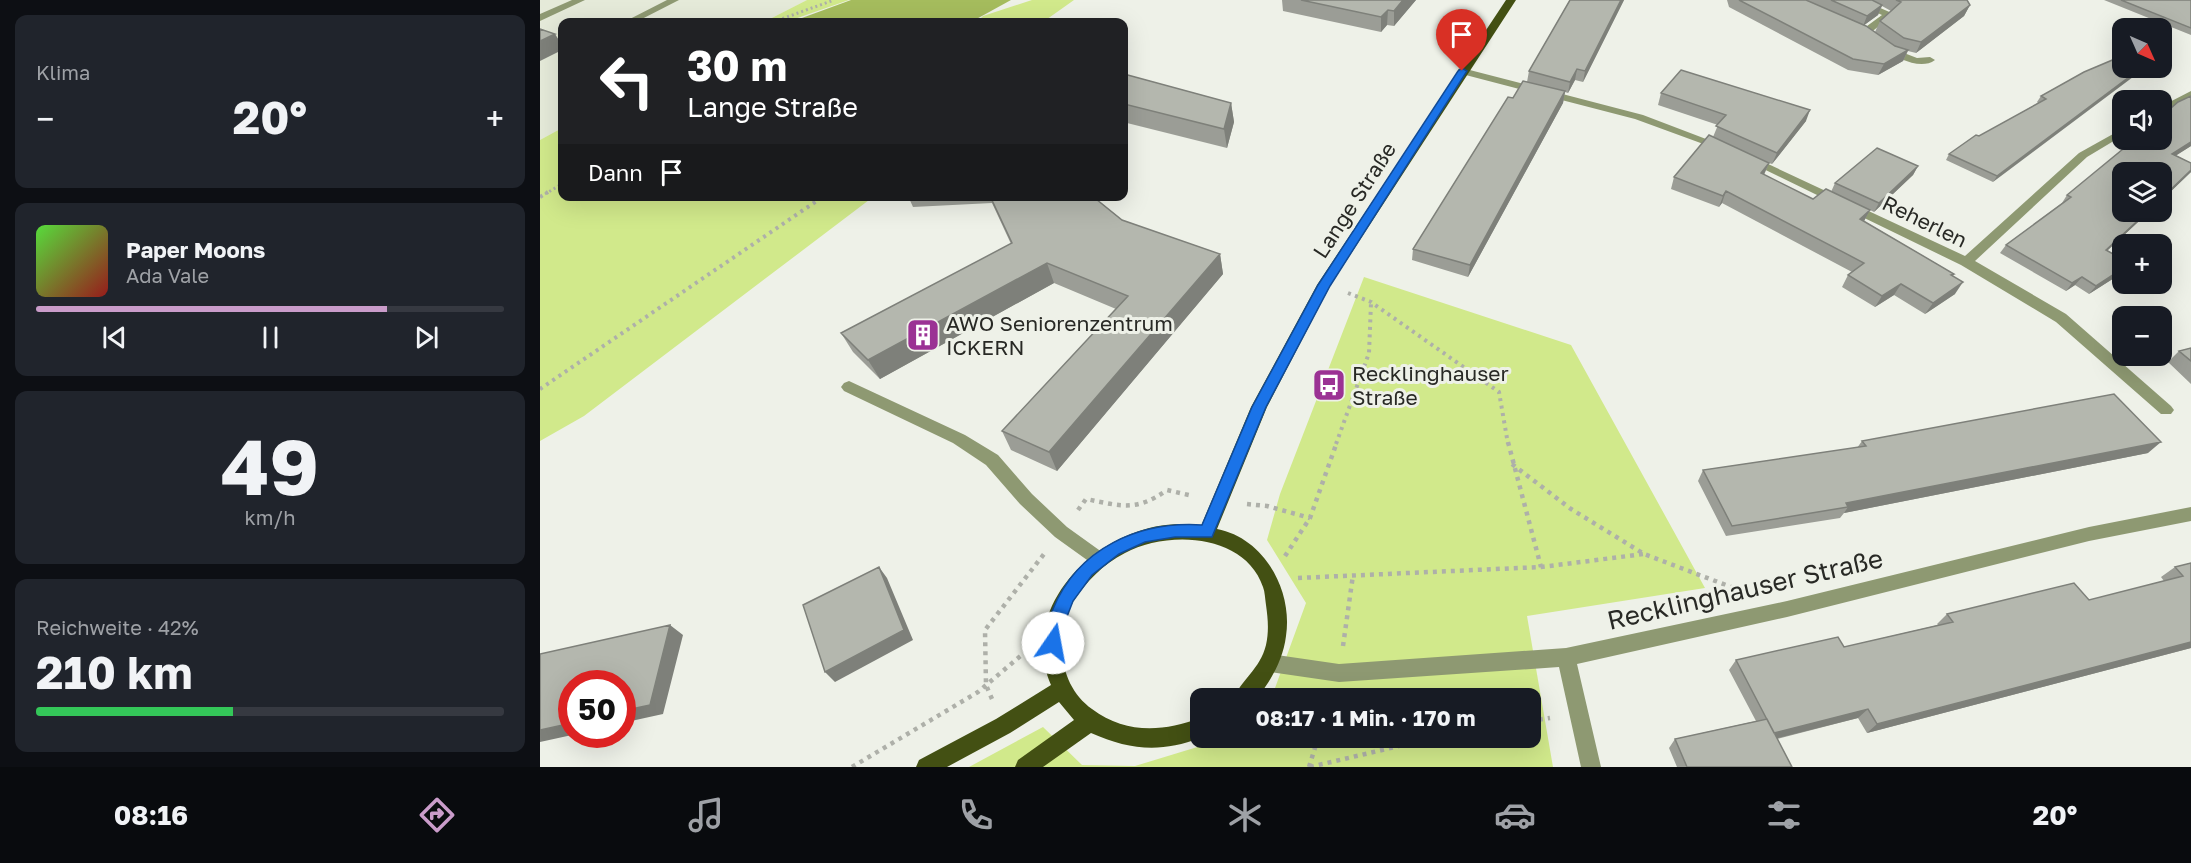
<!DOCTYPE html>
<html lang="de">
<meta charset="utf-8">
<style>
body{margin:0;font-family:"Golos Text",sans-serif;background:#20242c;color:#f1f3f6;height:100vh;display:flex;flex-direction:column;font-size:22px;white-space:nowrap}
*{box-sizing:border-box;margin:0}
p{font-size:20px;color:#9ea1a6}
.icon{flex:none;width:33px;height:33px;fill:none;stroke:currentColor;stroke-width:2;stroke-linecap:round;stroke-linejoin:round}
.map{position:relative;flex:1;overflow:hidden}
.panel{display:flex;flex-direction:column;gap:15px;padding:15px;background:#0d0f14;width:540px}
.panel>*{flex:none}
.top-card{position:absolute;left:18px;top:18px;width:570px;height:183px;border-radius:12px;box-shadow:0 6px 24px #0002;background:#202124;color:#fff;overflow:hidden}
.needle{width:39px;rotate:135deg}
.buttons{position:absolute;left:1572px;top:18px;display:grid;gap:12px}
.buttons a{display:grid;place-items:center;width:60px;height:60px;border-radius:12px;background:#171b24;box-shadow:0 6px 24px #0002;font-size:30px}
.speed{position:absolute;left:18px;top:670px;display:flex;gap:12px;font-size:30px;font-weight:700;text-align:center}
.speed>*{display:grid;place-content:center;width:78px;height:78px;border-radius:50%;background:#171b24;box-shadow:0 6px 24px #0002;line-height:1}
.speed .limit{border:9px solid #d22;background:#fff;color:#111}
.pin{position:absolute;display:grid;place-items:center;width:51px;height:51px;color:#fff;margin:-62px -26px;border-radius:50% 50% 50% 0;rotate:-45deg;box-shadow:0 0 6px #0007}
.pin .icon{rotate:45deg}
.me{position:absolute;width:66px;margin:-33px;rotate:12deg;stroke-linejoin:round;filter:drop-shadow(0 0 4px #0008)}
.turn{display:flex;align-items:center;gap:21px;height:126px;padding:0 30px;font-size:27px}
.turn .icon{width:78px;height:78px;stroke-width:2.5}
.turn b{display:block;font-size:42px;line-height:51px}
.then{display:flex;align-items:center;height:57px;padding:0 30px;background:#0003;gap:12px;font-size:22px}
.big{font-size:45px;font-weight:700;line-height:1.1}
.panel .card{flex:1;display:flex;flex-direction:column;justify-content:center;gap:9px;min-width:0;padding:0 21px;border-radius:12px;background:#20242c}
.panel .dial{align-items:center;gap:0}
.dial b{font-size:78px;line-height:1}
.song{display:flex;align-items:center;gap:18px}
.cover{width:72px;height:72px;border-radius:9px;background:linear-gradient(135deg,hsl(110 70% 55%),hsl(0 70% 35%))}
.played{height:6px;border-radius:3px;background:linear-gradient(90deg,#ca9cca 75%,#363941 75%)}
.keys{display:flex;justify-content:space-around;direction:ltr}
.heat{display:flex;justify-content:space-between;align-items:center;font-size:33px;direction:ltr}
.charge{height:9px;border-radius:4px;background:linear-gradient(90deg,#34c759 42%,#363941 0)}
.trip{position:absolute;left:650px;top:688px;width:351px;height:60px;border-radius:12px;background:#171b24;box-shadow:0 6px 24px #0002;font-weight:700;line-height:60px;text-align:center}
.tabs{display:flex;height:96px;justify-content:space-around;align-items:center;background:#090b0e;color:#9ea1a6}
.tabs .icon{width:42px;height:42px}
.tabs .on{color:#ca9cca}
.tabs b{font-size:27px;color:#f1f3f6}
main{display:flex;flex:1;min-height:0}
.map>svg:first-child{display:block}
</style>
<main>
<section class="panel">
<div class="card"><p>Klima</p>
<div class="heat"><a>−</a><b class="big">20°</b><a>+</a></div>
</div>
<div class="card">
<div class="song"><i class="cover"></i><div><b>Paper Moons</b><p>Ada Vale</p></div></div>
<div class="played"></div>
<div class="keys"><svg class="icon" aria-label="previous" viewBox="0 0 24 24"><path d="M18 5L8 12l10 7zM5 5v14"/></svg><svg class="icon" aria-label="pause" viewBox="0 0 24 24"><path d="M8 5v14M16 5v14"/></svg><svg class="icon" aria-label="next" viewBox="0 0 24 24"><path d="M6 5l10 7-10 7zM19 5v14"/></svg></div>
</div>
<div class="card dial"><b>49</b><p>km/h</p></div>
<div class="card"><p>Reichweite · 42%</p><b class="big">210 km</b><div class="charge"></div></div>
</section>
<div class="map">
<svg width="1651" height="767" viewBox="0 0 1651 767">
<rect width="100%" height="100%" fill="#eef1e8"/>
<path fill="#e5ead9" d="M0 0H267L224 22H22V128L0 140Z"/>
<path fill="#d1e98b" d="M267 0H309L246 22H224Z
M492 0H534L503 22H437L443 16Z
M22 128V196L333 197 44 416 0 441V140Z
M824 277 1031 345 1165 588 987 616 1013 767H429L503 727 542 765 595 766 687 738H990V699H731L766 603 727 540 740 494Z"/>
<path fill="#a5bc5d" d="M311 0H471L431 22H251Z"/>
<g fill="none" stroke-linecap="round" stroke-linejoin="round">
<path stroke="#aeb0a9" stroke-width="3" stroke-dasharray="2 3" stroke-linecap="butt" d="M233 22 294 0
M5 194 22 184"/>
<path stroke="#aeb0a9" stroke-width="4" stroke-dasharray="3 4.5" stroke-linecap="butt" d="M0 197 8 192
M808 293 831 302 959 392 968 444
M0 389 284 196
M796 444 829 353 831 303"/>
<path stroke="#aeb0a9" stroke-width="4.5" stroke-dasharray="4 5" stroke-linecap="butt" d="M968 442 1001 567
M972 464 1031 509 1104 554 1199 590
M707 504 727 506 770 518
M538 510 546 499C581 506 596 512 627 490L653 496
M745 556 770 518 797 442
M758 578 1001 567 1104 554
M803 646 813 575
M452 699 446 685 445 630 504 554
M990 721 1010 718
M312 767 438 692 484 653
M769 767 778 738
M770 767 893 738"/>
<path fill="#8e9972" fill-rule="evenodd" d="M32 0H45L0 21V14Z
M127 0H139L96 22H84Z
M1309 0H1322L1354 14 1329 34 1310 31V27L1323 29 1342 15Z
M1346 46 1377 58 1390 57 1395 60C1380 71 1358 57 1342 51V47Z
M922 68 1103 115 1187 147 1181 150 1177 149 1095 119 918 73V69Z
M1651 91V98L1622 113V106Z
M1582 129V136L1547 157 1435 261 1526 314 1631 406 1634 410 1631 414H1621L1516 322 1421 265 1203 159 1205 157H1213L1425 256 1539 153Z
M309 381 425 435 458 455 492 494 527 527 566 555 569 560 566 565 560 568 554 565 515 537 480 504 446 465 413 443 304 391 301 387 304 383Z
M1651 507V521L1549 541 1247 617 1037 664 1061 767H1041L1019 667 799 682 730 672 723 669 720 663 723 657 730 654 799 664 1026 648 1247 601 1549 527Z"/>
<path fill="#435013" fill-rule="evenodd" d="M966 0H976L790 286 727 407 677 529C724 538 753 590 746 636 743 660 731 681 716 699H693C702 679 720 669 726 645 729 631 728 619 726 605 725 599 725 592 723 587 705 533 627 530 585 553 563 564 546 582 533 602 526 614 524 629 523 642 520 668 531 694 552 709 585 734 623 732 660 718V738C621 753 589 750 551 733L503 767H475L478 760 534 720 519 702 470 733 407 767H376L379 760 456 719 511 685C473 598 577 510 661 526L711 407 777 285Z"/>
</g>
<path fill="#9b9d96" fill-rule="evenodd" d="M742 0H876L854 26 847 25 841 32 743 11Z
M1030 0H1084L1043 82 1035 80 1028 93 1025 92 1023 103 928 277 872 260 873 249 987 82 989 71Z
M1187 0H1427L1430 5 1424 16 1376 53 1368 51 1363 61 1338 75 1308 70 1189 7ZM1342 6 1351 11 1340 21 1335 32 1324 25 1338 15Z
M1564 0H1651V35Z
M1544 72 1453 182 1406 160 1409 154 1498 103 1497 102 1501 96Z
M584 74 691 103 694 122 687 148 587 123 584 126Z
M1121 93 1266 121 1232 164 1229 163 1224 175 1273 199 1291 192 1295 183 1378 166 1373 175 1334 212 1314 202 1330 210 1324 221 1414 274 1413 276 1415 294 1385 314 1354 295 1335 307 1302 287 1308 275 1312 272 1182 203 1179 207 1131 189 1134 177 1173 137 1178 125 1118 105Z
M1651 96V146L1636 155 1651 163V172L1567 251 1582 259V273L1549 294 1535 285 1526 291 1460 253 1466 245 1522 203 1527 195Z
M368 196H554L556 199 582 220 680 254 683 274 517 471 471 450 462 431 576 309 514 283 340 379 313 352 301 333 471 244 452 203 373 207Z
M1651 348V384L1628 362 1639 351Z
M1322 441 1608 453 1304 513 1300 518 1186 536 1158 481 1163 470 1317 448Z
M1651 563V648L1327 733 1318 718 1237 739 1252 767H1137L1129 748 1135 739 1216 721 1189 670 1196 660 1304 647 1398 625 1397 624 1407 614 1549 600 1624 581 1621 577 1635 567Z"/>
<path fill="#7e807a" d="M863 0H876L854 26V11Z
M1081 0H1084L1043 82 1045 71Z
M1342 5 1338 15 1323 26 1327 16Z
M1430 5 1424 16 1376 53 1381 42Z
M848 10 847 25 841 32V17Z
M15 34 22 45V50L0 61V41Z
M1368 50 1363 61 1338 75 1344 64Z
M1601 68H1605L1453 182 1457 176Z
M1037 69 1035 80 1028 93 1030 82Z
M1025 91 1023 103 928 277 930 265Z
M691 103 694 122 687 148 684 129Z
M584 106 587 123 584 126Z
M1270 110 1266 121 1232 164 1237 153Z
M1651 142V146L1626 162 1632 154Z
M1229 163 1224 174 1216 185 1221 173Z
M1378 166 1373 175 1334 212 1339 203Z
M1651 170V172L1622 200V198Z
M1186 191 1182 203 1179 207 1183 196Z
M1330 210 1324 221 1320 219Z
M1607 212H1609L1559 258 1566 250Z
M680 254 683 274 517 471 509 452Z
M507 263 514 283 340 379 328 360Z
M1582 269V273L1549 294 1556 286Z
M1542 277 1535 285 1526 291 1532 283Z
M1423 282 1415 294 1385 314 1393 303Z
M1361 284 1354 295 1335 307 1342 296Z
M1621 442 1608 453 1304 513 1308 507 1306 503Z
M339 567 347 578 373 640 295 682 285 672Z
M130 625 143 635 123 714 82 723V711Z
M1651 642V648L1327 733 1337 724Z
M1328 709 1318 718 1226 741 1234 733Z
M32 723V735L0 742V730Z"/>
<path fill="#b4b7ae" stroke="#7e807a" stroke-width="1.5" d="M761 0H863L854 11 848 10 841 17Z
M1030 0H1081L1045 71 1037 69 1030 82 989 71Z
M1199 0H1266L1326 26 1355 46 1368 50 1344 64 1313 59Z
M1291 0H1332L1342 5 1327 16Z
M1356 0H1427L1430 5 1381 42 1364 38 1340 21 1361 2Z
M1581 0H1651V28Z
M0 29 15 34 0 41Z
M1582 56V68H1601L1457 176 1409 154 1436 135 1439 136 1506 99 1501 96 1544 72Z
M1141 70 1270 110 1237 153 1176 126 1186 115 1121 93Z
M584 74 691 103 684 129 584 104Z
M983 81 1025 91 930 265 873 249 968 97 973 98Z
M1651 96V142L1632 154 1651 163V170L1622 198V172H1582V212H1607L1566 250 1582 259V269L1556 286 1542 277 1532 283 1466 245 1531 197 1527 195 1594 140H1622V116L1638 102Z
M1169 135 1229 163 1221 173 1273 199 1286 189 1330 210 1320 219 1414 274 1411 275 1423 282 1393 303 1361 284 1342 296 1308 275 1324 263 1186 191 1183 196 1134 177Z
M1337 148 1378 166 1339 203 1295 183Z
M450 196H554L556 199 582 220 680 254 509 452 462 431 588 296 507 263 328 360 301 333 472 243Z
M1651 348V361L1639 351Z
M1574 394 1621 442 1306 503 1308 507 1192 526 1163 470 1326 446 1322 441Z
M1651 563V642L1337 724 1328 709 1234 733 1196 660 1298 637 1304 647 1413 622 1407 614 1534 583 1549 600 1643 576 1635 567Z
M339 567 364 630 285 672 263 605Z
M130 625 110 705 82 711V684H32V723L0 730V654Z
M1227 719 1252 767H1147L1135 739Z"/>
<path fill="#1a73e8" stroke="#114b97" stroke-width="1.5" d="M922 68 927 71 790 286 726 407 672 537H635L605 542 579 554 552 575 533 601 523 627 519 649 513 651 507 649C501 636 508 622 513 609 538 548 599 521 662 525L712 407 778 285 918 71Z"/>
<defs>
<g id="building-square" transform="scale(1.725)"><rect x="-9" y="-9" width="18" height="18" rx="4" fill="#9b3294" stroke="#eef1e8"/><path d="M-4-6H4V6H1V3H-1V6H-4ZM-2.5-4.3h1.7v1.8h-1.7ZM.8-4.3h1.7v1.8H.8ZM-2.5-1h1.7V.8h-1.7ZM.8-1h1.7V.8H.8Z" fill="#fff"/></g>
<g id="bus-square" transform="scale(1.725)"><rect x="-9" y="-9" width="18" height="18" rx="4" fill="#9b3294" stroke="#eef1e8"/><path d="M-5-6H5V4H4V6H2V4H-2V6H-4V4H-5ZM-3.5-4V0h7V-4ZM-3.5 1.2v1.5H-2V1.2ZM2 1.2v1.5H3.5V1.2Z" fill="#fff"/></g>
</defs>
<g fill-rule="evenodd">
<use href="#building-square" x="383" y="335"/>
<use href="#bus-square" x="789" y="385"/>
</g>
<g text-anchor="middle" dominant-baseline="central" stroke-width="6" stroke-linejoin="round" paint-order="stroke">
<g font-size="21" fill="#282925" stroke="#eef1e8">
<text transform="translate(814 200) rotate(-57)">Lange Straße</text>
<text transform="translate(1385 221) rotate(26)">Reherlen</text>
</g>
<g font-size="21" fill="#282925" stroke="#eef1e8" text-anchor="start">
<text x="406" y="323">AWO Seniorenzentrum<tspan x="406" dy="24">ICKERN</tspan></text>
<text x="812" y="373">Recklinghauser<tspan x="812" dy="24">Straße</tspan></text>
</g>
<g font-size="26" fill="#282925" stroke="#eef1e8">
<text transform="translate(1205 589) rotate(-13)">Recklinghauser Straße</text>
</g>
</g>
</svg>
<div class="buttons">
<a><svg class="needle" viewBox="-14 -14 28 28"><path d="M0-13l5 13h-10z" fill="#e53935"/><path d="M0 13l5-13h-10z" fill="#9ea1a6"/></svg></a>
<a><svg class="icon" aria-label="sound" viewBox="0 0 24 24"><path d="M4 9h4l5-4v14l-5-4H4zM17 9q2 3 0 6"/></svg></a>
<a><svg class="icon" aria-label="layers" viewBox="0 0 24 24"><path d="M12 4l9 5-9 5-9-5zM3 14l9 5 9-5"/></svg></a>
<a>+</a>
<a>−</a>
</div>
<div class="speed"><div class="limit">50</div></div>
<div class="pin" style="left:922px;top:71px;background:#d93025"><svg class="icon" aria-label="arrive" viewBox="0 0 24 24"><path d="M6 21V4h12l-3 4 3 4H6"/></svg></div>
<svg class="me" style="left:513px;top:643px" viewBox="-20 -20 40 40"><circle r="19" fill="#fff"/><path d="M0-13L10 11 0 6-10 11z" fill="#1a73e8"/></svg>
<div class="trip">08:17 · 1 Min. · 170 m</div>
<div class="top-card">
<div class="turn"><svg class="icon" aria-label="left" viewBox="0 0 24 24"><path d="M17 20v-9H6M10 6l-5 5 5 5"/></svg><div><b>30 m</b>Lange Straße</div></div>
<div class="then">Dann<svg class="icon" aria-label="arrive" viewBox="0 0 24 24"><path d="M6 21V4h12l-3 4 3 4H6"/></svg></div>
</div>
</div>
</main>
<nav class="tabs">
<b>08:16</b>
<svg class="icon on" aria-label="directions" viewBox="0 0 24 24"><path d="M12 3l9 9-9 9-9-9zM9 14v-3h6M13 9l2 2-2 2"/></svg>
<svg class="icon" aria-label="music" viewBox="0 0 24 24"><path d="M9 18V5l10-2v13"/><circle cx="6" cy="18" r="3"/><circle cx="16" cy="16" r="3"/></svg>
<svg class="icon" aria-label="phone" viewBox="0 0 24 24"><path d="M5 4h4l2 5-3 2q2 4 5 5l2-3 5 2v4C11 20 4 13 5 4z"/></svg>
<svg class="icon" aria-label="climate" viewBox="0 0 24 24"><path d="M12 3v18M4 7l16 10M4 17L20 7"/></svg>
<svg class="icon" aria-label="car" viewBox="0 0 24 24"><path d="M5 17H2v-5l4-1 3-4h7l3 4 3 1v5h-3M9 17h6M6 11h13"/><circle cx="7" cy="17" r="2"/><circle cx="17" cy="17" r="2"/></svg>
<svg class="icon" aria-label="filters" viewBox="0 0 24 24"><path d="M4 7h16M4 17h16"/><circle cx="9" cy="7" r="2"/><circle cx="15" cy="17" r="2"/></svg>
<b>20°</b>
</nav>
